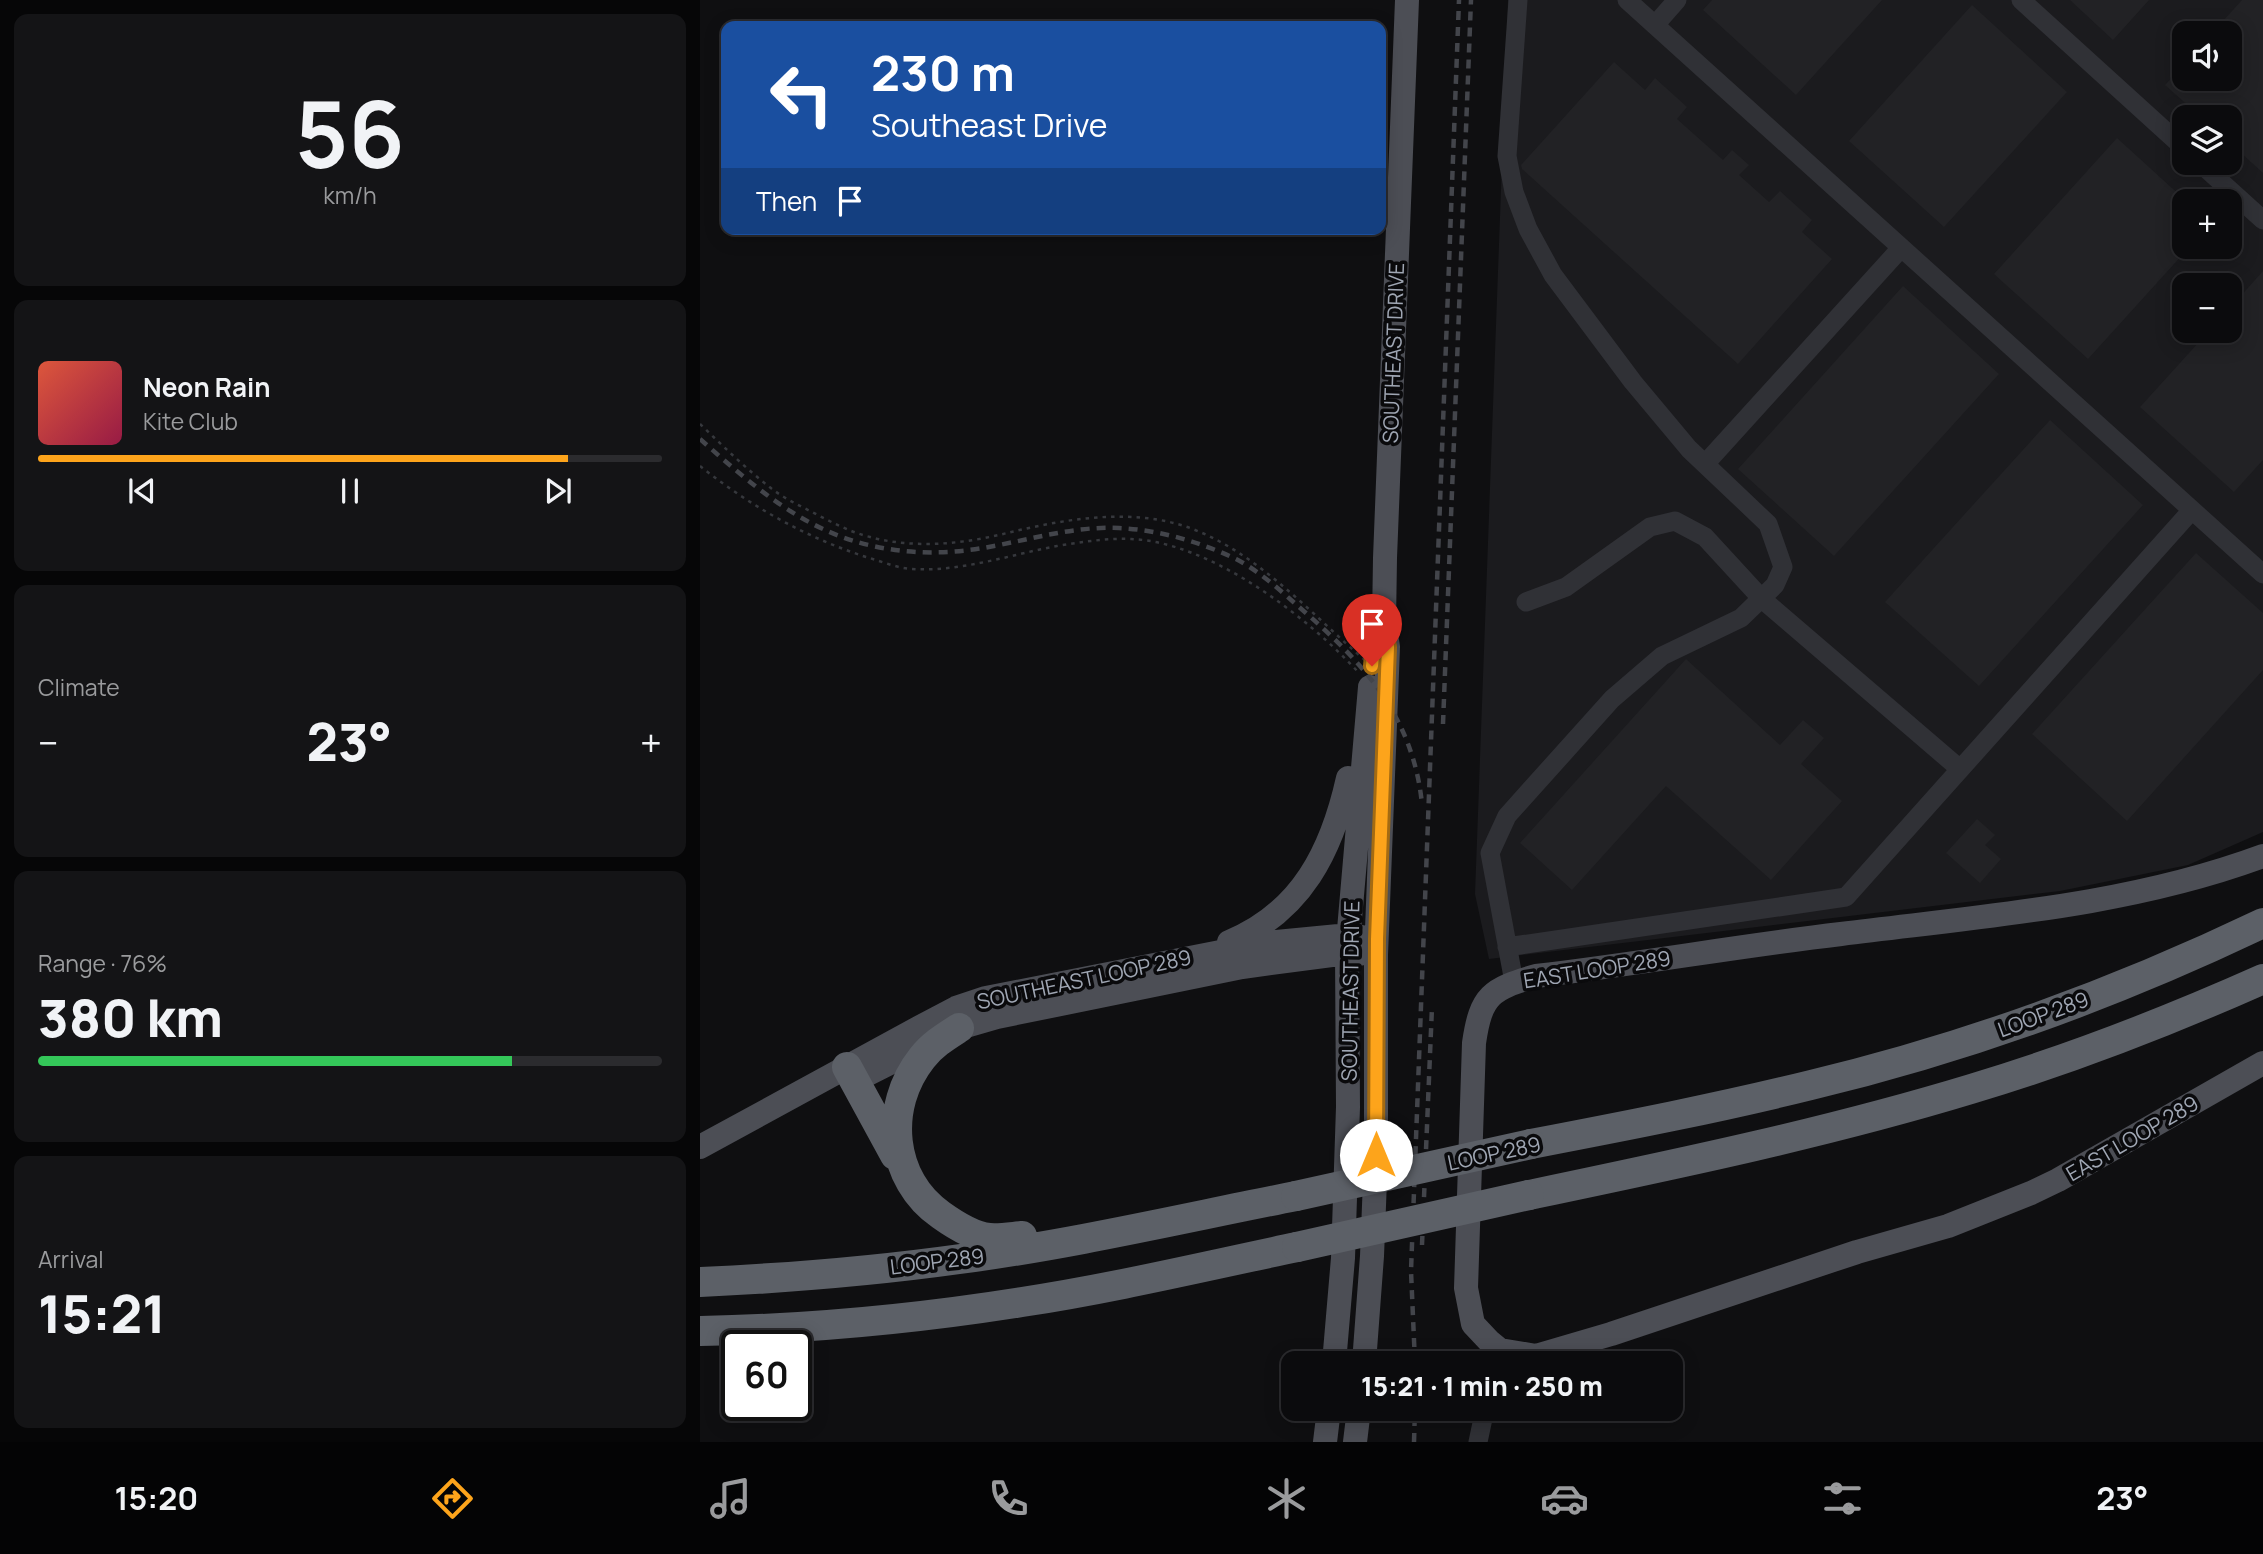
<!DOCTYPE html>
<meta charset="utf-8">
<style>
body{margin:0;font-family:Manrope,sans-serif;background:#141416;color:#f1f3f6;height:100vh;display:flex;flex-direction:column;font-size:26px;white-space:nowrap}
*{box-sizing:border-box;margin:0}
p{font-size:23px;color:#9a9b9d}
.icon{flex:none;width:38px;height:38px;fill:none;stroke:currentColor;stroke-width:2;stroke-linecap:round;stroke-linejoin:round}
.map{position:relative;flex:1;overflow:hidden}
.drawer{display:flex;flex-direction:column;gap:14px;padding:14px;background:#060607;width:700px}
.drawer>*{flex:none}
.banner{position:absolute;left:21px;top:21px;width:665px;height:214px;border-radius:14px;box-shadow:0 4px 18px #0003,0 0 0 2px #2b2b2e;background:#1a4fa0;color:#fff;overflow:hidden}
.controls{position:absolute;left:1472px;top:21px;display:grid;gap:14px}
.controls a{display:grid;place-items:center;width:70px;height:70px;border-radius:14px;background:#0b0b0d;box-shadow:0 4px 18px #0003,0 0 0 2px #2b2b2e;font-size:35px}
.speed{position:absolute;left:21px;top:1330px;display:flex;gap:14px;font-size:35px;font-weight:700;text-align:center}
.speed>*{display:grid;place-content:center;width:91px;height:91px;border-radius:50%;background:#0b0b0d;box-shadow:0 4px 18px #0003,0 0 0 2px #2b2b2e;line-height:1}
.speed .limit{border:4px solid #111;border-radius:10px;background:#fff;color:#111}
.pin{position:absolute;display:grid;place-items:center;width:60px;height:60px;color:#fff;margin:-72px -30px;border-radius:50% 50% 50% 0;rotate:-45deg;box-shadow:0 0 7px #0007}
.pin .icon{rotate:45deg}
.me{position:absolute;width:77px;margin:-38px;rotate:0deg;stroke-linejoin:round;filter:drop-shadow(0 0 5px #0008)}
.turn{display:flex;align-items:center;gap:24px;height:147px;padding:0 35px;font-size:32px}
.turn .icon{width:91px;height:91px;stroke-width:2.5}
.turn b{display:block;font-size:49px;line-height:60px}
.then{display:flex;align-items:center;height:66px;padding:0 35px;background:#0003;gap:14px;font-size:26px}
.big{font-size:52px;font-weight:800;line-height:1.1}
.drawer .widget{flex:1;display:flex;flex-direction:column;justify-content:center;gap:10px;min-width:0;padding:0 24px;border-radius:14px;background:#141416}
.drawer .dial{align-items:center;gap:0}
.dial b{font-size:91px;line-height:1}
.song{display:flex;align-items:center;gap:21px}
.cover{width:84px;height:84px;border-radius:10px;background:linear-gradient(135deg,hsl(10 70% 55%),hsl(340 70% 35%))}
.played{height:7px;border-radius:4px;background:linear-gradient(90deg,#fda41b 85%,#2b2b2e 85%)}
.keys{display:flex;justify-content:space-around;direction:ltr}
.heat{display:flex;justify-content:space-between;align-items:center;font-size:38px;direction:ltr}
.charge{height:10px;border-radius:5px;background:linear-gradient(90deg,#34c759 76%,#2b2b2e 0)}
.trip{position:absolute;left:581px;top:1351px;width:402px;height:70px;border-radius:14px;background:#0b0b0d;box-shadow:0 4px 18px #0003,0 0 0 2px #2b2b2e;font-weight:800;line-height:70px;text-align:center}
.tabs{display:flex;height:112px;justify-content:space-around;align-items:center;background:#040405;color:#9a9b9d}
.tabs .icon{width:49px;height:49px}
.tabs .active{color:#fda41b}
.tabs b{font-size:32px;color:#f1f3f6}
main{display:flex;flex:1;min-height:0}
.map>svg:first-child{display:block}
</style>
<main>
<section class="drawer">
<div class="widget dial"><b>56</b><p>km/h</p></div>
<div class="widget">
<div class="song"><i class="cover"></i><div><b>Neon Rain</b><p>Kite Club</p></div></div>
<div class="played"></div>
<div class="keys"><svg class="icon" aria-label="previous" viewBox="0 0 24 24"><path d="M18 5L8 12l10 7zM5 5v14"/></svg><svg class="icon" aria-label="pause" viewBox="0 0 24 24"><path d="M8 5v14M16 5v14"/></svg><svg class="icon" aria-label="next" viewBox="0 0 24 24"><path d="M6 5l10 7-10 7zM19 5v14"/></svg></div>
</div>
<div class="widget"><p>Climate</p>
<div class="heat"><a>−</a><b class="big">23°</b><a>+</a></div>
</div>
<div class="widget"><p>Range · 76%</p><b class="big">380 km</b><div class="charge"></div></div>
<div class="widget"><p>Arrival</p><b class="big">15:21</b></div>
</section>
<div class="map">
<svg width="1563" height="1442" viewBox="0 0 1563 1442">
<rect width="100%" height="100%" fill="#0f0f11"/>
<path fill="#1b1b1e" fill-rule="evenodd" d="M808 0H1563V832L1488 865 1360 891 789 959 775 894ZM1484 33H1530V79H1484ZM1484 117H1530V163H1484ZM1484 201H1530V247H1484ZM1484 285H1530V331H1484Z"/>
<path fill="#222225" d="M1012 0H1182L1096 95 1003 10Z
M1370 0H1449L1413 40Z
M1542 0H1563V173L1530 143V117H1501L1465 85 1484 65V79H1530V33H1512Z
M1272 5 1367 92 1244 227 1149 141Z
M914 62 945 90 955 78 987 107 977 119 1023 160 1032 150 1049 165 1039 175 1069 202 1080 191 1112 220 1102 232 1132 259 1038 364 822 169 821 165Z
M1417 138 1484 199V253L1388 359 1294 274Z
M1563 271V460L1534 492 1440 407 1509 331H1530V308Z
M1203 286 1299 374 1134 556 1038 469Z
M1350 420 1443 505 1279 686 1185 602Z
M1496 553 1563 613V670L1427 821 1332 734Z
M986 659 1080 745 1103 720 1124 738 1101 764 1142 801 1071 880 966 786 872 890 820 843Z
M1277 819 1295 835 1285 845 1301 859 1280 883 1246 853Z"/>
<g fill="none" stroke-linecap="round" stroke-linejoin="round">
<path stroke="#36383d" stroke-width="2.5" stroke-dasharray="3.5 5" stroke-linecap="butt" d="M0 424C22 445 43 466 67 485 80 496 96 504 112 512 131 522 150 532 170 537 214 549 264 544 307 533 365 519 432 507 490 528 560 554 612 615 667 662
M0 466C50 506 105 537 166 557 181 561 196 568 212 569 261 572 309 555 357 546 382 542 406 538 431 539 510 542 607 616 659 673"/>
<path stroke="#303136" stroke-width="19" d="M927 0 1563 574
M1321 0 1484 148
M955 25 977 0
M1500 163 1563 220
M1005 464 1201 248
M826 602 866 587 950 527 975 521 1005 537 1062 599 1260 769
M807 947 1146 897 1492 510
M814 982 790 853 807 816 912 699 962 656 1041 618 1075 585 1083 567 1068 524 989 449 933 382 853 275 828 229 814 192 807 156 818 0
M778 1442 785 1409"/>
<path stroke="#4c4e55" stroke-width="24" d="M1563 856C1428 906 1283 916 1141 934 1039 946 938 964 836 976 791 989 781 995 774 1043L766 1288 773 1324 789 1341 800 1350 836 1356 911 1334 1157 1252 1248 1226 1331 1193 1358 1180 1563 1063
M529 942C602 912 632 850 648 778
M154 1081 259 1028 297 1017 542 967 647 953 660 954
M0 1147 220 1027 256 1008 286 998 566 943 649 935 662 937
M634 1363 643 1258 648 1107 647 953 670 687
M664 1363 672 1256 676 1155V955L688 647 684 622 685 558 707 0
M625 1442 629 1409
M655 1442 659 1409"/>
<path stroke="#5c6067" stroke-width="30" d="M259 1028C245 1037 232 1045 222 1058 183 1107 190 1180 241 1215 255 1225 272 1236 289 1238 299 1239 311 1237 322 1236
M147 1067 195 1155
M831 1144C925 1126 1018 1108 1111 1085 1266 1048 1419 992 1563 923
M829 1195C977 1164 1126 1133 1271 1089 1368 1060 1471 1020 1563 979
M0 1282C87 1278 174 1271 260 1259 373 1244 484 1218 596 1196
M0 1331C108 1329 215 1319 322 1302 414 1288 506 1266 597 1247"/>
<path stroke="#43454b" stroke-width="4.5" stroke-dasharray="9 7" stroke-linecap="butt" d="M0 439C52 485 103 531 173 546 213 555 254 554 294 546 336 538 376 526 419 528 460 530 500 542 536 559 559 571 580 590 599 607 663 662 713 716 722 804
M743 724 771 0
M722 1245 732 1007
M715 1363 711 1271 759 0
M714 1442 715 1409"/>
<path stroke="#5c6067" stroke-width="30" d="M596 1196 831 1144
M597 1247 829 1195"/>
</g>
<g fill="none" stroke-linecap="round" stroke-linejoin="round">
<g stroke="#a46b12" stroke-width="18">
<path id="route" d="M672 666 674 645 684 622 688 647 677 939 676 1155"/>
</g>
<use href="#route" stroke="#fda41b" stroke-width="12"/>
</g>
<g text-anchor="middle" dominant-baseline="central" stroke-width="7" stroke-linejoin="round" paint-order="stroke">
<g font-size="21" fill="#9fa6b3" stroke="#0a0a0c">
<text transform="translate(693 353) rotate(-88)">SOUTHEAST DRIVE</text>
<text transform="translate(897 969) rotate(-9)">EAST LOOP 289</text>
<text transform="translate(384 979) rotate(-12)">SOUTHEAST LOOP 289</text>
<text transform="translate(650 991) rotate(-89)">SOUTHEAST DRIVE</text>
<text transform="translate(1343 1014) rotate(-20)">LOOP 289</text>
<text transform="translate(1432 1138) rotate(-30)">EAST LOOP 289</text>
<text transform="translate(794 1153) rotate(-12)">LOOP 289</text>
<text transform="translate(237 1261) rotate(-7)">LOOP 289</text>
</g>
</g>
</svg>
<div class="controls">
<a><svg class="icon" aria-label="sound" viewBox="0 0 24 24"><path d="M4 9h4l5-4v14l-5-4H4zM17 9q2 3 0 6"/></svg></a>
<a><svg class="icon" aria-label="layers" viewBox="0 0 24 24"><path d="M12 4l9 5-9 5-9-5zM3 14l9 5 9-5"/></svg></a>
<a>+</a>
<a>−</a>
</div>
<div class="speed"><div class="limit">60</div></div>
<div class="pin" style="left:672px;top:666px;background:#d93025"><svg class="icon" aria-label="arrive" viewBox="0 0 24 24"><path d="M6 21V4h12l-3 4 3 4H6"/></svg></div>
<svg class="me" style="left:676px;top:1155px" viewBox="-20 -20 40 40"><circle r="19" fill="#fff"/><path d="M0-13L10 11 0 6-10 11z" fill="#fda41b"/></svg>
<div class="trip">15:21 · 1 min · 250 m</div>
<div class="banner">
<div class="turn"><svg class="icon" aria-label="left" viewBox="0 0 24 24"><path d="M17 20v-9H6M10 6l-5 5 5 5"/></svg><div><b>230 m</b>Southeast Drive</div></div>
<div class="then">Then<svg class="icon" aria-label="arrive" viewBox="0 0 24 24"><path d="M6 21V4h12l-3 4 3 4H6"/></svg></div>
</div>
</div>
</main>
<nav class="tabs">
<b>15:20</b>
<svg class="icon active" aria-label="directions" viewBox="0 0 24 24"><path d="M12 3l9 9-9 9-9-9zM9 14v-3h6M13 9l2 2-2 2"/></svg>
<svg class="icon" aria-label="music" viewBox="0 0 24 24"><path d="M9 18V5l10-2v13"/><circle cx="6" cy="18" r="3"/><circle cx="16" cy="16" r="3"/></svg>
<svg class="icon" aria-label="phone" viewBox="0 0 24 24"><path d="M5 4h4l2 5-3 2q2 4 5 5l2-3 5 2v4C11 20 4 13 5 4z"/></svg>
<svg class="icon" aria-label="climate" viewBox="0 0 24 24"><path d="M12 3v18M4 7l16 10M4 17L20 7"/></svg>
<svg class="icon" aria-label="car" viewBox="0 0 24 24"><path d="M5 17H2v-5l4-1 3-4h7l3 4 3 1v5h-3M9 17h6M6 11h13"/><circle cx="7" cy="17" r="2"/><circle cx="17" cy="17" r="2"/></svg>
<svg class="icon" aria-label="filters" viewBox="0 0 24 24"><path d="M4 7h16M4 17h16"/><circle cx="9" cy="7" r="2"/><circle cx="15" cy="17" r="2"/></svg>
<b>23°</b>
</nav>
